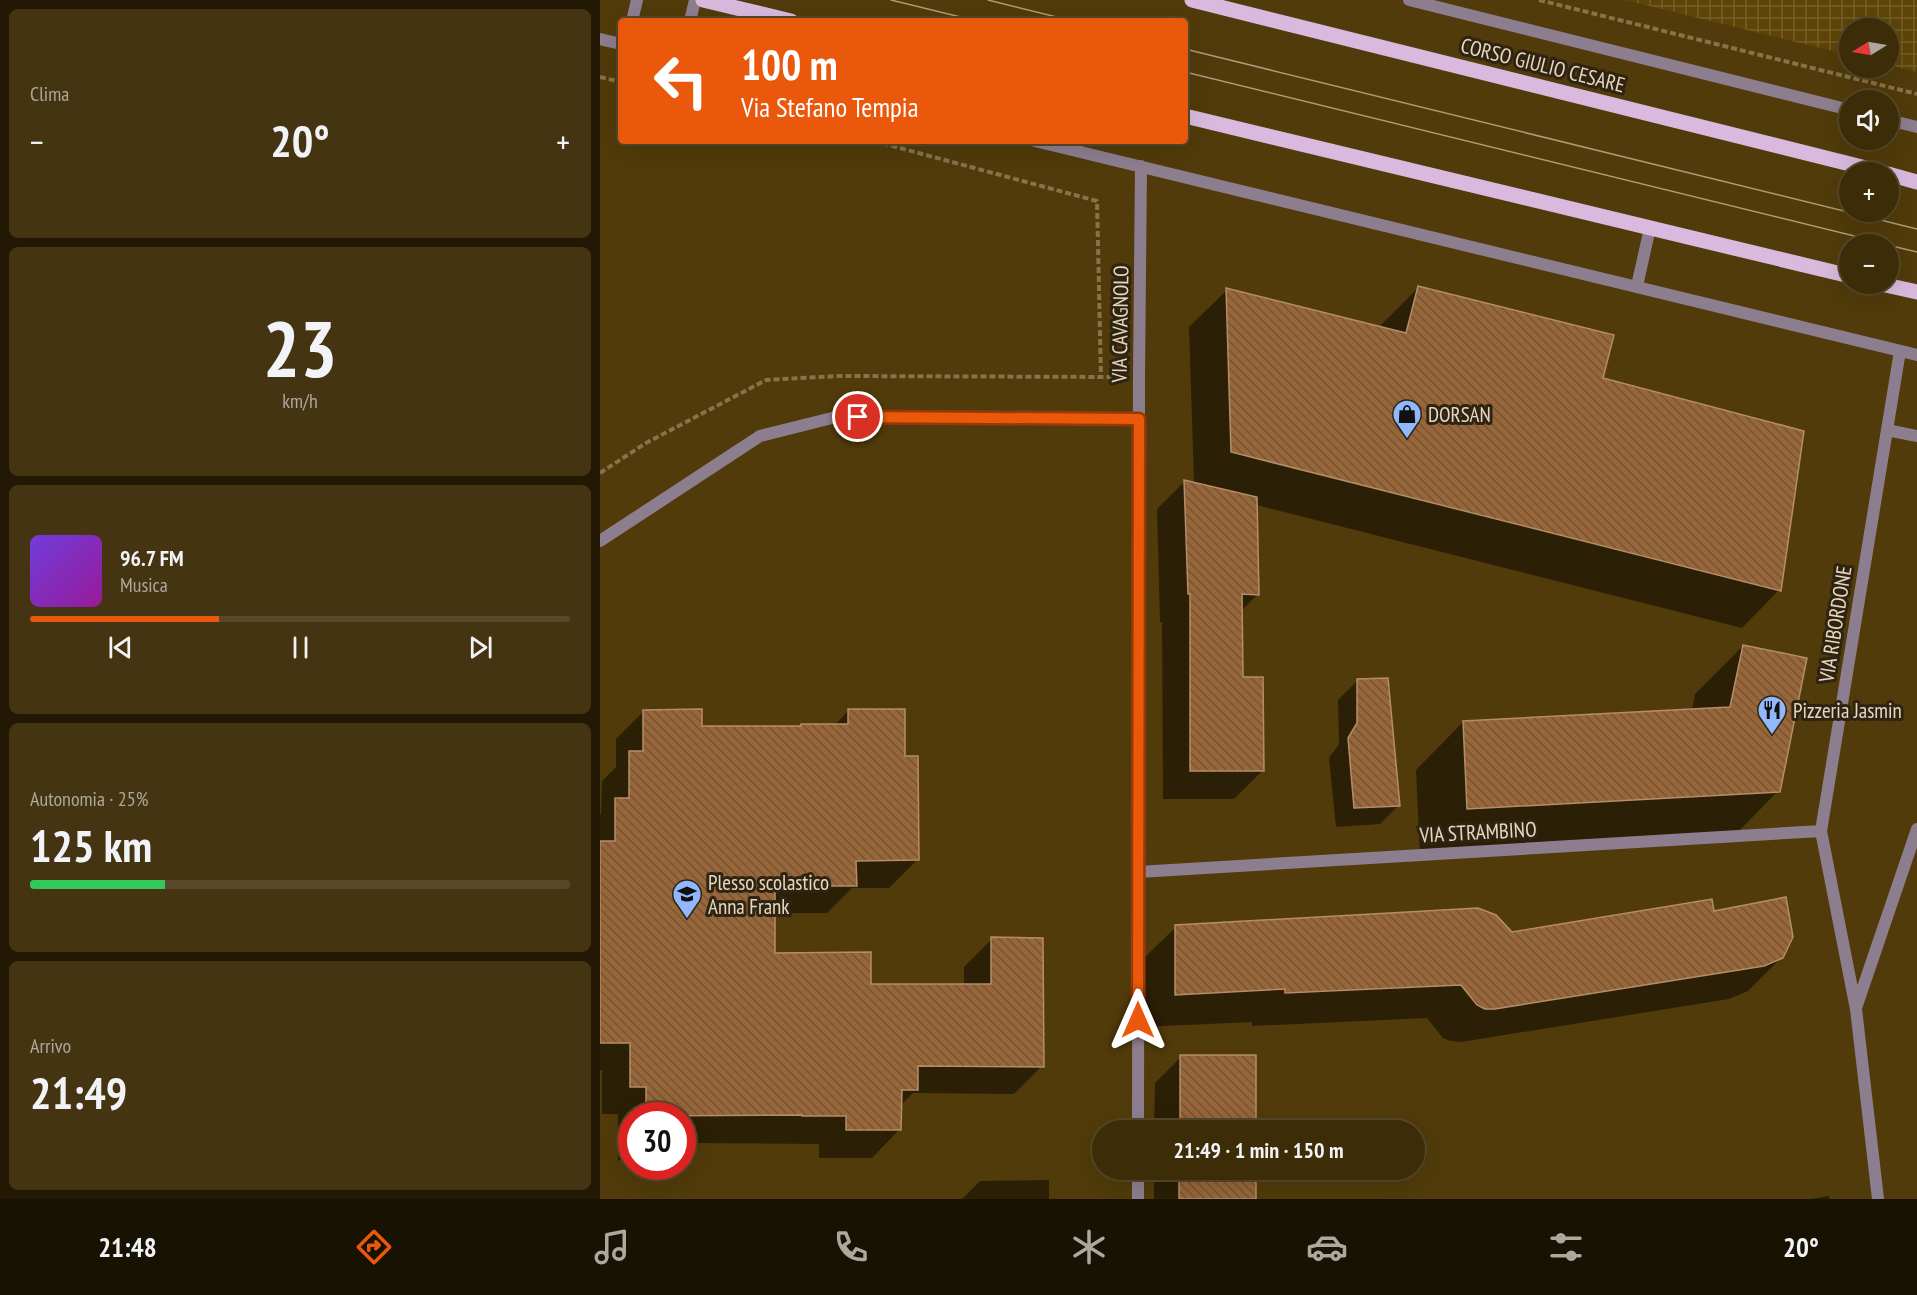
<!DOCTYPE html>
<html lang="it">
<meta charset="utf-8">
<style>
body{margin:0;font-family:"PT Sans Narrow",sans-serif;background:#443412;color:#f1f3f6;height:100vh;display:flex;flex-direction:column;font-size:22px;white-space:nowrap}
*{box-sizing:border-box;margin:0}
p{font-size:20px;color:#ada79c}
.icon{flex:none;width:33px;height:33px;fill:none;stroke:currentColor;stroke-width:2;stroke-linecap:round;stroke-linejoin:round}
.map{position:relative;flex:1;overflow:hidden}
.sheet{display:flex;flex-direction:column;gap:9px;padding:9px;background:#221804;width:600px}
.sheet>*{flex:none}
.guide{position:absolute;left:18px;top:18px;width:570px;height:126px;border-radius:6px;box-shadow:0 6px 24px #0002,0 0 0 2px #564829;background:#ea580c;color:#fff;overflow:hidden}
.needle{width:39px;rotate:259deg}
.buttons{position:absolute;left:1239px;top:18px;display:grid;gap:12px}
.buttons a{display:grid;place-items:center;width:60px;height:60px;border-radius:50%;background:#3d2c08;box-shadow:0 6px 24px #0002,0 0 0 2px #564829;font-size:30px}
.speed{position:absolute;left:18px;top:1102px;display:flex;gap:12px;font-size:30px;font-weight:700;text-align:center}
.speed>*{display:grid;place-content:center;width:78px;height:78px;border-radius:50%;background:#3d2c08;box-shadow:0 6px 24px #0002,0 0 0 2px #564829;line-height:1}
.speed .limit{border:9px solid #d22;background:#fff;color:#111}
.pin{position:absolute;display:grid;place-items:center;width:51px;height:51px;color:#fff;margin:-26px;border:3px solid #fff;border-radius:50%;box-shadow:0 2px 6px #0007}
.me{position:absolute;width:66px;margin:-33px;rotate:0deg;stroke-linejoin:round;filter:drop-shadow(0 0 4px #0008)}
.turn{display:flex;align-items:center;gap:21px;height:126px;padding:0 24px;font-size:27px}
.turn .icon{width:78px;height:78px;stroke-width:2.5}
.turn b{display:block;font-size:42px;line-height:51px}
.big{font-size:45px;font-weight:800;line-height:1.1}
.sheet .card{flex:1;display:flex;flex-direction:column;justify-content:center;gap:9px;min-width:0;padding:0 21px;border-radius:9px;background:#443412}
.sheet .dial{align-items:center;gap:0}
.dial b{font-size:78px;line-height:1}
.song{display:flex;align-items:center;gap:18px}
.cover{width:72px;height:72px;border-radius:9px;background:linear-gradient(135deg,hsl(260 70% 55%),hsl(300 70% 35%))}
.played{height:6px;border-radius:3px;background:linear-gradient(90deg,#ea580c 35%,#564829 35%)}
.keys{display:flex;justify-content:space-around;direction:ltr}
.heat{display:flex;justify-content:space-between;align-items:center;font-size:33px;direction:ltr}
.charge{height:9px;border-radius:4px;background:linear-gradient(90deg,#34c759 25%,#564829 0)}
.trip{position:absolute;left:492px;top:1120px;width:333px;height:60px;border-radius:30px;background:#3d2c08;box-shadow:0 6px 24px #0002,0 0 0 2px #564829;font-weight:800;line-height:60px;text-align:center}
.tabs{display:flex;height:96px;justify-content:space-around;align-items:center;background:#181203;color:#ada79c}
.tabs .icon{width:42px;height:42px}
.tabs .on{color:#ea580c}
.tabs b{font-size:27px;color:#f1f3f6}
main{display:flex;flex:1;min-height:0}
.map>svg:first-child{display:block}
</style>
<main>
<section class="sheet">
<div class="card"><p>Clima</p>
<div class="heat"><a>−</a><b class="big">20°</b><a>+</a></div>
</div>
<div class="card dial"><b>23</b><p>km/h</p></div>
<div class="card">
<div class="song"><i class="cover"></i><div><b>96.7 FM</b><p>Musica</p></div></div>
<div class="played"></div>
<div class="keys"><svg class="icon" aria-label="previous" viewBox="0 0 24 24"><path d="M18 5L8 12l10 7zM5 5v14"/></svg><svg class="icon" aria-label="pause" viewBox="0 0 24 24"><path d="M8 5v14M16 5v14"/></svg><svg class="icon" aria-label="next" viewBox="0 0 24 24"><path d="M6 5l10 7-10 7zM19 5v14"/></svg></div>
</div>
<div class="card"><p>Autonomia · 25%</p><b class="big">125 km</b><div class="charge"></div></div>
<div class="card"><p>Arrivo</p><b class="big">21:49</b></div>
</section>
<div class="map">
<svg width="1317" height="1199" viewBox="0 0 1317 1199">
<defs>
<pattern id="industrial-grid" width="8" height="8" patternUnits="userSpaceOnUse" patternTransform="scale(1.5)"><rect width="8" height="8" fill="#5e4407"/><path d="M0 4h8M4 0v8" fill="none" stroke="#755e29"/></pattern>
<pattern id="building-back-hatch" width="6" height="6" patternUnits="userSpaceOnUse" patternTransform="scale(1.5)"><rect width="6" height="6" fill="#986638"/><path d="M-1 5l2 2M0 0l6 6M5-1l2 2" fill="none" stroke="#735539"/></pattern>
</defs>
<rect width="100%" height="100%" fill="#513b0a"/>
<path fill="url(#industrial-grid)" d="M1025 0H1317V72L1289 65 1288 28H1250L1249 55Z"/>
<path fill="#0007" d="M819 287 1001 379 1179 590 1142 628 656 505 658 594 641 611V678L662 771 634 799H563L562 622H560L557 509 585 481 594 483 589 327 627 290 780 328 781 325Z
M1143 646 1178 791 1131 839 820 856 816 770 863 722 1092 710 1095 694Z
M757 681 799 805 780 824 736 827 729 758 739 744 738 700Z
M249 710 303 757 317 860 289 888H252L227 913H173V955L269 985H364V967L392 939 442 1066 414 1094 313 1093 300 1106V1129L272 1158H219V1144L90 1143 82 1150V1116H32V1160H18V1114H2V1070H0V815L1 814 2 781 16 767V739L44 711 100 728H199L201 726H234Z
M1112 913 1182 957 1148 991 1129 999 861 1042 851 1041 843 1038 827 1018 652 1026V1022L542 1027V960L576 927 911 933Z
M581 1057 654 1131H554L555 1083Z
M554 1170H654V1199H554Z
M449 1180V1199H362L380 1181Z
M1229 1196V1199H1211Z"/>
<path fill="url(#building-back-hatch)" stroke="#b58d6a" stroke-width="1.5" d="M818 286 1014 335 1003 378 1204 431 1181 591 631 452 626 288 806 333Z
M584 480 657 497 659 595 642 594 643 677H663L664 771H590V594H588Z
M1143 645 1207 658 1180 792 867 809 863 721 1130 707Z
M788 678 800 806 754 808 748 738 757 723V679Z
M102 709V726H201V724H248V709H305V756H318L319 860 256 861 257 886H175V953L271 952V984H391V937L443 938 444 1067 318 1066V1090H302L301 1130H246V1116H202V1115L46 1116V1087H30V1043H0V841H15V798H29V751H43V710Z
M1186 897 1193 937 1183 958 1164 966 895 1009H885L877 1005 861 985 685 993V989L575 995V925L878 908 896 915 912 932 1112 899 1114 911Z
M580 1055H656V1131H580Z
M579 1170H656V1199H579Z"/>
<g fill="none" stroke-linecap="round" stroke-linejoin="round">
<path stroke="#86724b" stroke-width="4" stroke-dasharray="6 3" stroke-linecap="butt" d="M939 0 1317 94
M0 77 21 82
M274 141 497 201 501 378
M0 473 46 443 166 380 239 376 514 377"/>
<path stroke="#8d7e8f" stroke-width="12" d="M809 0 1250 110
M32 21 37 0
M90 21 95 0
M0 39 21 44
M1288 120 1317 127
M435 141 1317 355
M1037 286 1050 228
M1287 430 1317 436
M0 541 160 436 236 417 539 419
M538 872 1221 831
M1256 1008 1317 829
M538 1131 539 377 541 166
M538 1199V1170
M1278 1199 1256 1009 1221 831 1300 351"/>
<path stroke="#d9bade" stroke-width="15" d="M103 0 191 21
M592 0 1282 172
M585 116 1250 276
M1288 174 1317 182
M1281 284 1317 292"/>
<path stroke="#ac9a79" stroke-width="1.5" d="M291 0 377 21
M388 0 473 21
M585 49 1317 229
M585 72 1287 244
M1288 245 1317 252"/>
</g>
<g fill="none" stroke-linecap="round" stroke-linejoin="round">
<g stroke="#983908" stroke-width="15">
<path id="route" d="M258 417 539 419 538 1020"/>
</g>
<use href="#route" stroke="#ea580c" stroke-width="10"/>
</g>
<defs>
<g id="shop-pin" transform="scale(1.5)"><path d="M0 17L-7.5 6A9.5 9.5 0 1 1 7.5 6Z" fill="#91b8fd" stroke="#2e2411"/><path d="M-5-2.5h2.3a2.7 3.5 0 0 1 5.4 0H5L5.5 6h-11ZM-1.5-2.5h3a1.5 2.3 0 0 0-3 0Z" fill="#111"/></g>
<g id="restaurant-pin" transform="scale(1.5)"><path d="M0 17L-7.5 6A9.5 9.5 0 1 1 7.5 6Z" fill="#91b8fd" stroke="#2e2411"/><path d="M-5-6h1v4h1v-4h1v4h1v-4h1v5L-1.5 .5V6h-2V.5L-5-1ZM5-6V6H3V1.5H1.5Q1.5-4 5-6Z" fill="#111"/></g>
<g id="school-pin" transform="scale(1.5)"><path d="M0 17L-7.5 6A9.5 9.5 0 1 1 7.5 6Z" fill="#91b8fd" stroke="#2e2411"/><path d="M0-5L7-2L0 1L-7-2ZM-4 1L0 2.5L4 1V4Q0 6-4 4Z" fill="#111"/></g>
</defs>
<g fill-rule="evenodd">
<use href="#shop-pin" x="807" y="414"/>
<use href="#restaurant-pin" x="1172" y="710"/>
<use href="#school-pin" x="87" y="894"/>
</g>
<g text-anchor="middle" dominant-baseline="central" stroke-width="6" stroke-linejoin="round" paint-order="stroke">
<g font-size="21" fill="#e5d7c0" stroke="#2e2411">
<text transform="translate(943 65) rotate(14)">CORSO GIULIO CESARE</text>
<text transform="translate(520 324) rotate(-89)">VIA CAVAGNOLO</text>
<text transform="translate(1235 624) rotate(-81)">VIA RIBORDONE</text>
<text transform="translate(878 832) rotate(-3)">VIA STRAMBINO</text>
</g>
<g font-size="21" fill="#e5d7c0" stroke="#2e2411" text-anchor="start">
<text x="828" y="414">DORSAN</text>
<text x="1193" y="710">Pizzeria Jasmin</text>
<text x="108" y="882">Plesso scolastico<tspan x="108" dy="24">Anna Frank</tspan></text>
</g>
</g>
</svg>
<div class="buttons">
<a><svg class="needle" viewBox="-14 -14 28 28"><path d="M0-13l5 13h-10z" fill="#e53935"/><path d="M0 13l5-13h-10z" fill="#ada79c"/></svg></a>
<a><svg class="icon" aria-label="sound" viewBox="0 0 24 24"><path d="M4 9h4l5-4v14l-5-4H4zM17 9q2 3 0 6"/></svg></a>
<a>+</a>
<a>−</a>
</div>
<div class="speed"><div class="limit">30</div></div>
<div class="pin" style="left:258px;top:417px;background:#d93025"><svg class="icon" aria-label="arrive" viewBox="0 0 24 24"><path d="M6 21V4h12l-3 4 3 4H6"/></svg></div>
<svg class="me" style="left:538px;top:1020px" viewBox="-20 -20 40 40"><path d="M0-17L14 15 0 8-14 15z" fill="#ea580c" stroke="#fff" stroke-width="4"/></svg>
<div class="trip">21:49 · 1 min · 150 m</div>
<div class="guide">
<div class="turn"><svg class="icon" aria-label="left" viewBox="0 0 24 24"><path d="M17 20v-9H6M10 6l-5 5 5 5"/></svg><div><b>100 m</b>Via Stefano Tempia</div></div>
</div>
</div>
</main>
<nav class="tabs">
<b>21:48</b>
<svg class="icon on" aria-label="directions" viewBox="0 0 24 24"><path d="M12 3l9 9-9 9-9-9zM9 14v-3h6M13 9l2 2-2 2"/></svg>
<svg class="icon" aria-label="music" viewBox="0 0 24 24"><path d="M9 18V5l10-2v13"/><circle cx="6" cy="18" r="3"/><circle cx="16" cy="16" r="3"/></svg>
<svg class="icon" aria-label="phone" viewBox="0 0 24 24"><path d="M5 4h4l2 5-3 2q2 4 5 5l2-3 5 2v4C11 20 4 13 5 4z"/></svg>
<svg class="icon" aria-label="climate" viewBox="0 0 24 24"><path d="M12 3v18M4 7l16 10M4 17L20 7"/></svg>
<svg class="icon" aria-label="car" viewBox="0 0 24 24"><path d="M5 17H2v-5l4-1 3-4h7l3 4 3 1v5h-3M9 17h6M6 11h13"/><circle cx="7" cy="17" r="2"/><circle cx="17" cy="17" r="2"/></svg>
<svg class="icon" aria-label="filters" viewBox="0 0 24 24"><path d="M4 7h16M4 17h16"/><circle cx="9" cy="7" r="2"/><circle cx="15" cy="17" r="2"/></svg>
<b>20°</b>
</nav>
